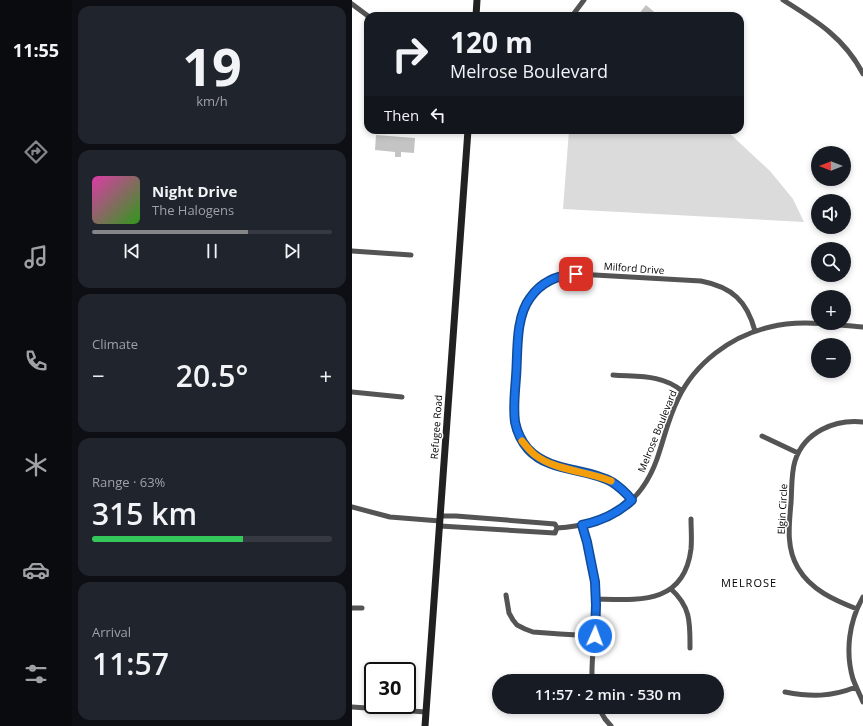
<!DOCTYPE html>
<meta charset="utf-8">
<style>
body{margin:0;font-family:"Open Sans",sans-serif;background:#20242c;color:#f1f3f6;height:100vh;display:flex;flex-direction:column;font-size:15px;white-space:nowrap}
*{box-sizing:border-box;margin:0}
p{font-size:13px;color:#9ea1a6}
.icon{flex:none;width:22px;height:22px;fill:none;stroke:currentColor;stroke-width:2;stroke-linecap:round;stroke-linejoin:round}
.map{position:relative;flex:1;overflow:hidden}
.drawer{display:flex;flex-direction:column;gap:6px;padding:6px;background:#0d0f14;width:280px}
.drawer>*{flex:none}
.guide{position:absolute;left:12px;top:12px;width:380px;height:122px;border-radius:12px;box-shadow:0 2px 6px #0003;background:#171b24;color:#f1f3f6;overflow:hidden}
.needle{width:26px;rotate:270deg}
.tools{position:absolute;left:459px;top:146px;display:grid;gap:8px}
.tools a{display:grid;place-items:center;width:40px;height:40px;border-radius:50%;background:#171b24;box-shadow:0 2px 6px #0003;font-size:20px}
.speed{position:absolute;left:12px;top:662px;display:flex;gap:8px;font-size:20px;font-weight:700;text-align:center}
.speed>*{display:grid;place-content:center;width:52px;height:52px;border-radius:50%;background:#171b24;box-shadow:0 2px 6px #0003;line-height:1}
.speed .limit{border:2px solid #111;border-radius:6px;background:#fff;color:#111}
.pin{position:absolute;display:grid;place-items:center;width:34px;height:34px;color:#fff;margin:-17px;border-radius:8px;box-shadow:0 2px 6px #0006}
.me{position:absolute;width:44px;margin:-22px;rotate:2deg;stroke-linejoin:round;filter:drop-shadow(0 0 3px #0008)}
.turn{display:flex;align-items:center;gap:14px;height:84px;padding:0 20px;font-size:18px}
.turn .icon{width:52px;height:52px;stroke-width:2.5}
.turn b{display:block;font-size:28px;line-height:34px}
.then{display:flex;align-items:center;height:38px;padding:0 20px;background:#0003;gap:8px;font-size:15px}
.big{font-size:30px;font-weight:600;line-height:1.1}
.drawer .card{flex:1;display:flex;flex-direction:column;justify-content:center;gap:6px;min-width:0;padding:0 14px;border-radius:12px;background:#20242c}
.drawer .dial{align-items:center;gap:0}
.dial b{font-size:52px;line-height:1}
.song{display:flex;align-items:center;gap:12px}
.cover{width:48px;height:48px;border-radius:6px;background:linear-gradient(135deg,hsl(320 70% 55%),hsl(110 70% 35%))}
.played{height:4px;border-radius:2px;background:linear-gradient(90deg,#858687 65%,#363941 65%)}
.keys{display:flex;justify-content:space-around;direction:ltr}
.heat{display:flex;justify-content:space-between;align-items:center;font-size:22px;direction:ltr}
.charge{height:6px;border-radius:3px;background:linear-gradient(90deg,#34c759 63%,#363941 0)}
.trip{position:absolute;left:140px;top:674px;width:232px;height:40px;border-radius:20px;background:#171b24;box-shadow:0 2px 6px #0003;font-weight:600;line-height:40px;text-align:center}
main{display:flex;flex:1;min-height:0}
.tab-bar{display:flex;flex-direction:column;width:72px;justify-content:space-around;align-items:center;background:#090b0e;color:#9ea1a6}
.tab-bar .icon{width:28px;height:28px}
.tab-bar .on{color:#858687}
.tab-bar b{font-size:18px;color:#f1f3f6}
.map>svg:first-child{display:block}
</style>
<main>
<nav class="tab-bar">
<b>11:55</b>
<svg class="icon on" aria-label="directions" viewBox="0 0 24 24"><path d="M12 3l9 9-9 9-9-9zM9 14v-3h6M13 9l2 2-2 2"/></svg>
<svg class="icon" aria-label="music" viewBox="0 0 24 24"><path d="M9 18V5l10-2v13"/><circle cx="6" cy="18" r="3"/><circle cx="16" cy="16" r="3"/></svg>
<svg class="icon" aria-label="phone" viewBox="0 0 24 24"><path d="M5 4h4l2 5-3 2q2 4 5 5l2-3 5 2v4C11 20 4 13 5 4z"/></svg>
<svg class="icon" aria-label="climate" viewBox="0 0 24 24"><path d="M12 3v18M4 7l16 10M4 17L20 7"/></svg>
<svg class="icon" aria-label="car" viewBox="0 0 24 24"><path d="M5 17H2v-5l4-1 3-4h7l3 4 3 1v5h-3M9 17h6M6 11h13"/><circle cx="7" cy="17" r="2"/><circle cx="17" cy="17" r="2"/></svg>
<svg class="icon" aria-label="filters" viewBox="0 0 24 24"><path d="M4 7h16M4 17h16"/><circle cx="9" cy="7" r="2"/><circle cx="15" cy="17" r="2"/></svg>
</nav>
<section class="drawer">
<div class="card dial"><b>19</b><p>km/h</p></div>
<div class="card">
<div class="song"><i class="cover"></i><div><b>Night Drive</b><p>The Halogens</p></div></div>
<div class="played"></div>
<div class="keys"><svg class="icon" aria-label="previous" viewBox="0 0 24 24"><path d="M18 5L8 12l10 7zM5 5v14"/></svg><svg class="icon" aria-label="pause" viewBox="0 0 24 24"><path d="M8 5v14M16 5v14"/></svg><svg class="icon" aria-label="next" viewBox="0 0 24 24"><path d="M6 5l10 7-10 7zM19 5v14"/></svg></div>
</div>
<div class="card"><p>Climate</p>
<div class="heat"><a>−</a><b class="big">20.5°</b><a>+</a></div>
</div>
<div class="card"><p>Range · 63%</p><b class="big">315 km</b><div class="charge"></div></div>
<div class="card"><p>Arrival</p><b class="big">11:57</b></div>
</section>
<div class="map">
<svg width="511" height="726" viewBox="0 0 511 726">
<rect width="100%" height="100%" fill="#fff"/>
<path fill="#dbdbdb" d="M217 130H283L284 131 285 130H374L418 171 441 199 452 222 211 209Z"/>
<path fill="#c4c4c4" d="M294 5 307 16H285Z
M24 135 63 138 62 153 49 152V157H43V152L23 150Z"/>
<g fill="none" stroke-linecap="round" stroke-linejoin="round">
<path stroke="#545454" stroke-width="5" d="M431 0C463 20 493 38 511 74
M0 4 16 16
M220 16 232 0
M0 251 59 255
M261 375C285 377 310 374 330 391
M0 392 50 397
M410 436 446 453
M280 500C274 493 268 487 260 482 234 467 198 473 176 449 170 442 165 432 163 422 161 407 163 392 164 377 166 352 163 319 178 298 189 282 206 275 225 274L349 281C380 287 395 301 403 331
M0 507 38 517 88 521
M230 525C237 551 244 577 244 604 244 629 239 656 240 681
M88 526 203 533 205 528 203 524 104 516H88
M205 528C253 525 288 507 305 459 312 439 316 419 326 399 343 363 379 336 418 327 448 319 480 325 511 327
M319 589C339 607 338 623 338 648
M154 595 157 613 161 620 165 625 173 629 181 632 208 634 243 636
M511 597C497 621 493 652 501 679 504 687 508 695 511 702
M244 599C287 600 332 605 339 549 340 539 339 529 339 519
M0 608H10
M505 609C482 600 459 590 446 568 434 548 437 525 439 503 440 489 439 474 443 461 452 432 483 419 511 422
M433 692C459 697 479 697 504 687
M0 707 74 712
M246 707 253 719 259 726"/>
<path stroke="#212121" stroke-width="7" d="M124 16 125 0
M73 726 116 130"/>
</g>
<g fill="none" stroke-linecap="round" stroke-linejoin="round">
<g stroke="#114b97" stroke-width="10">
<path id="route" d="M224 274C206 275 189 282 178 298 163 318 166 353 164 377 163 392 161 407 163 422 165 432 170 442 176 449 198 473 234 467 260 482 268 487 274 493 280 500 265 514 249 521 230 525L235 542 243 582 244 605 243 636"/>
</g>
<use href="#route" stroke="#1a73e8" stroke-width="7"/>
<path stroke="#f59e0b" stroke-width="7" d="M170 441C174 446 178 451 183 455 204 471 235 471 259 481"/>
</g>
<g text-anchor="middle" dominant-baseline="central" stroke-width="3" stroke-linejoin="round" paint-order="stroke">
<g font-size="10" fill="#000" stroke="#fff">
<text transform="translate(282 268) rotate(4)">Milford Drive</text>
<text transform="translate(84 427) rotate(-86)">Refugee Road</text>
<text transform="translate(305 431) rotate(-68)">Melrose Boulevard</text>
<text transform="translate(430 509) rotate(-87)">Elgin Circle</text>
</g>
<g font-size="11" letter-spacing="1" fill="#000" stroke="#fff">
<text x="397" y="582">MELROSE</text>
</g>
</g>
</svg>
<div class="tools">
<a><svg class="needle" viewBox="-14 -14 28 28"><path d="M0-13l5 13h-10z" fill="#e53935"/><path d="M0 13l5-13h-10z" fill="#9ea1a6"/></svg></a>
<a><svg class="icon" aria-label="sound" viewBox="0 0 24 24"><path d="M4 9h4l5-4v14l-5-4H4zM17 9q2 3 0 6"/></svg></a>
<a><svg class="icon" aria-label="search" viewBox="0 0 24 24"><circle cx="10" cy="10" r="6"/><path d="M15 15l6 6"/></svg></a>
<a>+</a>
<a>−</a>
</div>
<div class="speed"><div class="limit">30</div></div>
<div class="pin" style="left:224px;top:274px;background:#d93025"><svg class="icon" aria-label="arrive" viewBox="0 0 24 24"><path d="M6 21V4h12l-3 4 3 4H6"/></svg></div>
<svg class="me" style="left:243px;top:636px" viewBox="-20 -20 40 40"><circle r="17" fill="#1a73e8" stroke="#fff" stroke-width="3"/><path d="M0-11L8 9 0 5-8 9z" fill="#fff"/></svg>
<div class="trip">11:57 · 2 min · 530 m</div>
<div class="guide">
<div class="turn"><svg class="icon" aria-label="right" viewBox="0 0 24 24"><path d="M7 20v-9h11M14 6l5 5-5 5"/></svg><div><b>120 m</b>Melrose Boulevard</div></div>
<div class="then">Then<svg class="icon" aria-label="left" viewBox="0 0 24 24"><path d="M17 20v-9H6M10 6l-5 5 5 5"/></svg></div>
</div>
</div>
</main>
